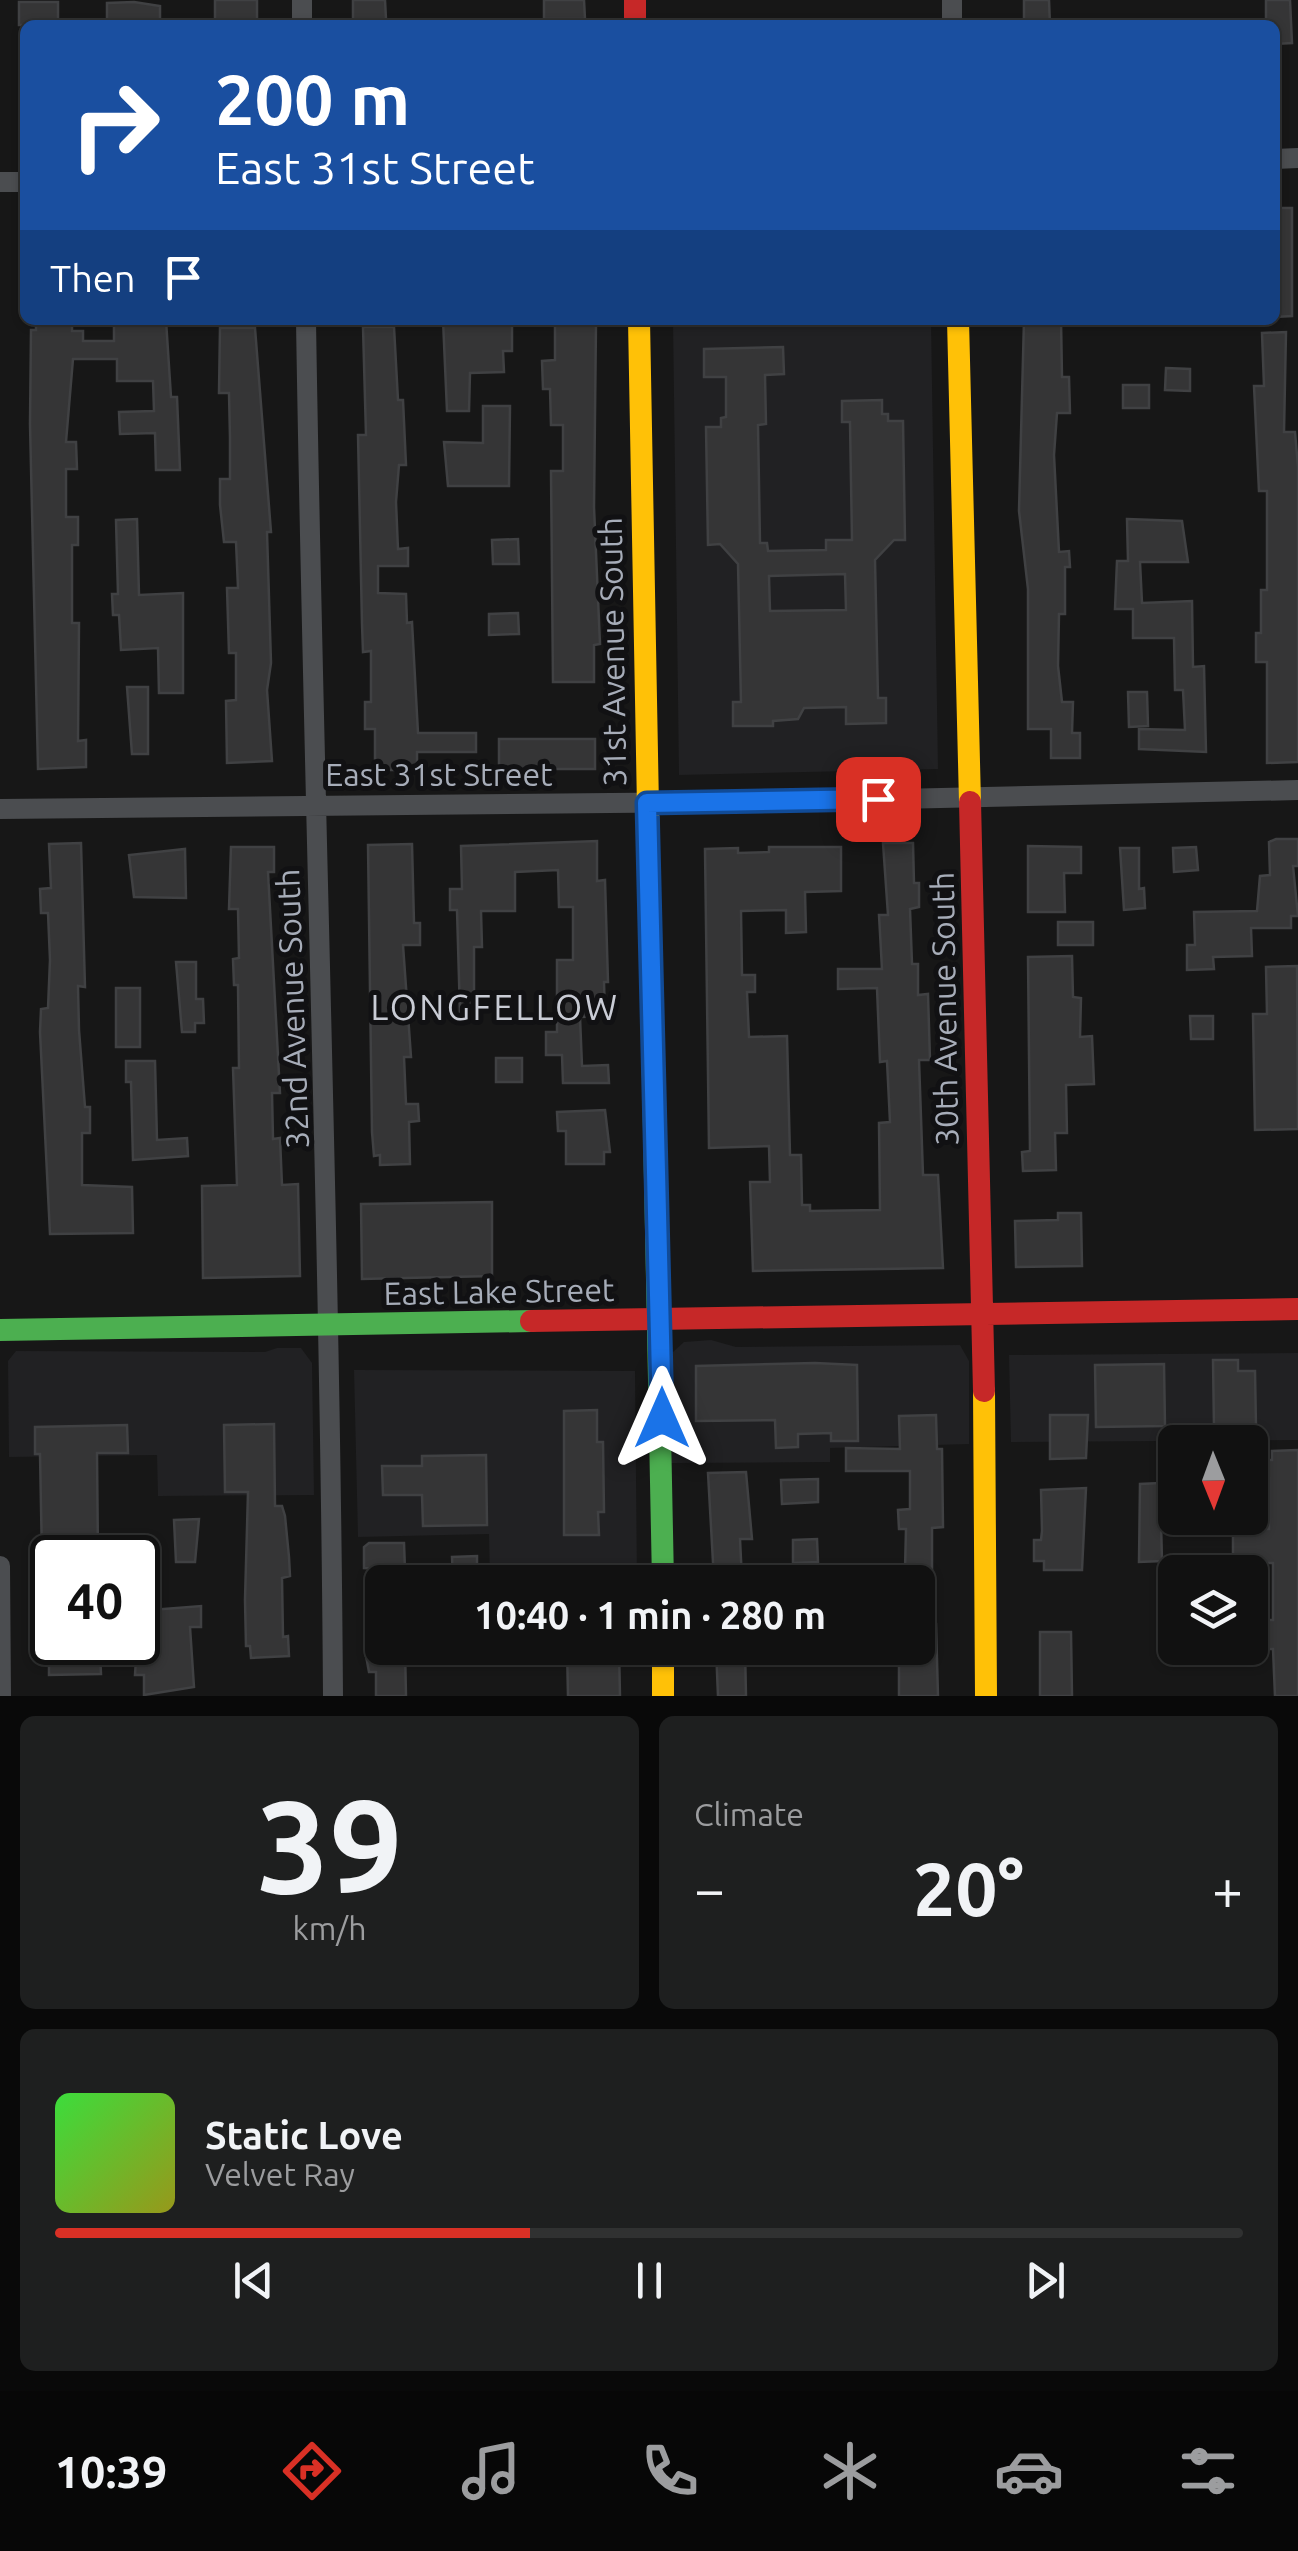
<!DOCTYPE html>
<meta charset="utf-8">
<style>
body{margin:0;font-family:Ubuntu,sans-serif;background:#1e1f1f;color:#f1f3f6;height:100vh;display:flex;flex-direction:column;font-size:38px;white-space:nowrap}
*{box-sizing:border-box;margin:0}
p{font-size:32px;color:#9c9d9f}
.icon{flex:none;width:55px;height:55px;fill:none;stroke:currentColor;stroke-width:2;stroke-linecap:round;stroke-linejoin:round}
.map{position:relative;height:1696px;overflow:hidden}
.side{display:flex;flex-direction:column;gap:20px;padding:20px;background:#090909;flex:1}
.side>*{flex:none}
.guide{position:absolute;left:20px;top:20px;width:1260px;height:305px;border-radius:15px;box-shadow:0 2px 8px #0004,0 0 0 2px #303131;background:#1a4fa0;color:#fff;overflow:hidden}
.needle{width:65px;rotate:179deg}
.buttons{position:absolute;left:1158px;top:1425px;display:grid;gap:20px}
.buttons a{display:grid;place-items:center;width:110px;height:110px;border-radius:15px;background:#111;box-shadow:0 2px 8px #0004,0 0 0 2px #303131;font-size:50px}
.speed{position:absolute;left:30px;top:1535px;display:flex;gap:20px;font-size:50px;font-weight:700;text-align:center}
.speed>*{display:grid;place-content:center;width:130px;height:130px;border-radius:50%;background:#111;box-shadow:0 2px 8px #0004,0 0 0 2px #303131;line-height:1}
.speed .limit{border:5px solid #111;border-radius:15px;background:#fff;color:#111}
.pin{position:absolute;display:grid;place-items:center;width:85px;height:85px;color:#fff;margin:-42px;border-radius:20px;box-shadow:0 5px 15px #0006}
.me{position:absolute;width:110px;margin:-55px;rotate:0deg;stroke-linejoin:round;filter:drop-shadow(0 0 8px #0008)}
.turn{display:flex;align-items:center;gap:35px;height:210px;padding:0 30px;font-size:45px}
.turn .icon{width:130px;height:130px;stroke-width:2.5}
.turn b{display:block;font-size:70px;line-height:85px}
.then{display:flex;align-items:center;height:95px;padding:0 30px;background:#0003;gap:20px;font-size:38px}
.big{font-size:75px;font-weight:700;line-height:1.1}
.side .tile{flex:1;display:flex;flex-direction:column;justify-content:center;gap:15px;min-width:0;padding:0 35px;border-radius:15px;background:#1e1f1f}
.side .dial{align-items:center;gap:0}
.dial b{font-size:130px;line-height:1}
.song{display:flex;align-items:center;gap:30px}
.cover{width:120px;height:120px;border-radius:15px;background:linear-gradient(135deg,hsl(120 70% 55%),hsl(60 70% 35%))}
.played{height:10px;border-radius:5px;background:linear-gradient(90deg,#d93025 40%,#303131 40%)}
.keys{display:flex;justify-content:space-around;direction:ltr}
.heat{display:flex;justify-content:space-between;align-items:center;font-size:55px;direction:ltr}
.side .tiles{flex:1;display:grid;gap:20px;grid-template-columns:1fr 1fr}
.tile:last-child{grid-column:span 2}
.trip{position:absolute;left:365px;top:1565px;width:570px;height:100px;border-radius:15px;background:#111;box-shadow:0 2px 8px #0004,0 0 0 2px #303131;font-weight:700;line-height:100px;text-align:center}
.tab-bar{display:flex;height:160px;justify-content:space-around;align-items:center;background:#070707;color:#9c9d9f}
.tab-bar .icon{width:70px;height:70px}
.tab-bar .current{color:#d93025}
.tab-bar b{font-size:45px;color:#f1f3f6}
.map>svg:first-child{display:block}
</style>
<div class="map">
<svg width="1298" height="1696" viewBox="0 0 1298 1696">
<rect width="100%" height="100%" fill="#171717"/>
<path fill="#212123" d="M673 320H931L938 769 679 775Z
M711 1340 736 1347 960 1345 969 1361V1444L830 1448V1462L670 1463 673 1352 684 1342Z
M277 1348H301L312 1363 314 1495 158 1496 157 1455 9 1457 8 1361 16 1351 265 1352Z
M1298 1353V1440L1011 1442 1009 1355Z
M354 1370 635 1371 637 1582H490L489 1534 358 1537Z"/>
<path fill="#353536" stroke="#404143" stroke-width="2.5" fill-rule="evenodd" d="M215 0H257V24H215Z
M353 0H385L386 19 353 20Z
M544 0H584L585 19H544Z
M1024 0H1049L1050 25H1024Z
M1266 0H1290L1292 43 1275 44V25H1266Z
M19 2H58V25H19Z
M134 2 160 6V25H107V3Z
M1275 208H1292V316L1275 317Z
M36 320H72V331H83V341H114V320H166L171 397H177L180 470H156L155 433 120 434 119 412 154 411 153 381H117V359H73L66 442H76L77 469H66V517H78V545H72V623H79L78 741 86 740V767L38 769 30 424 31 330H36Z
M443 320H512V351H503L504 372 470 373 469 411H447Z
M1024 320H1061L1062 377H1069L1070 413H1057L1054 455 1059 552 1069 551 1070 567H1065V614H1059L1058 666 1062 702H1073L1072 733H1080V758H1051V729H1028V589L1019 511Z
M555 323H596L594 507 600 644 594 645V682H553L551 471H563V425H551L550 389H543L542 361 555 360Z
M363 327H394L398 400H403L406 465H399L396 502 398 549 408 548V566H378V593L406 594 407 623 412 622 418 733H476V752H417V770H375V729H365V702H371V651L363 652 362 624 358 435H366Z
M220 328H255L271 532H267L271 663 267 690 272 761 227 763 226 701 236 700V653H229L227 588H238L236 542H224L220 505V479H230V438L229 393H219Z
M1286 332 1284 432H1295L1298 467V762L1267 763V662H1256V633H1261V590H1267V491H1259L1254 386H1264L1262 333Z
M783 347 784 374 765 375 766 424 758 425 760 543H767L768 551 826 550V540H852L850 422H842V401L882 400V414H888V421H903L905 540H894L875 560 878 698H886V723L846 724V707L804 708 798 719 773 721V726H733V702H741L738 564 720 544 708 545 706 427H721V418L726 417V377H704V349ZM845 574 846 610 770 611 769 576Z
M1166 368 1190 369V391L1165 390Z
M1123 385H1149V408H1123Z
M483 406H510L509 486H448L444 442 483 443Z
M137 519 139 595 183 593V693H159L158 648 121 650 119 615H113L112 594H118L116 520Z
M1127 519 1182 521 1188 562H1140L1142 603 1192 601 1193 667 1204 666 1206 752 1139 749V729L1185 730 1183 690H1175L1174 638H1133V609H1115L1117 561H1128Z
M518 539 519 564H493L492 540Z
M518 613 519 634 489 635V614Z
M127 687H148V754H132Z
M1128 692H1147L1148 726 1129 727Z
M499 739H595V769H499Z
M1276 839H1298V866H1293L1298 916H1291V928H1251L1252 956 1213 957 1214 969 1187 970V945H1195L1194 912 1257 911 1260 876 1270 875 1269 842Z
M597 841V881L605 880 608 982H604L605 1016 580 1017 582 1066 608 1065 609 1083H563L562 1055H546V1032H557V960H573V907H559L558 870 515 872V911H481L482 947H474V1013L460 1014 457 910H450V889H462L461 846Z
M81 843 85 987 78 986 79 1030 85 1107H90V1133H82V1185L132 1187 133 1233 50 1234 40 1032 41 1009 48 1008 50 960 48 913H41L40 889 51 888 49 844Z
M883 843H913L914 883H919V907L910 909 912 964H918V995L928 994 930 1060H919L923 1175H938L943 1268 753 1271 750 1182H770L769 1146 709 1148 705 849 738 848V853L769 852V847H841V891L805 892 806 932 786 933V910L741 911 742 975H755V992H747L749 1037 787 1036 790 1155H801L802 1205H810V1211L880 1210 879 1123 890 1122 887 1061 880 1062 877 988 838 989V969H882L879 915H888Z
M412 844 414 923H420V945H403L411 1057H404L406 1104H418L419 1121 409 1122 410 1164 380 1165V1155L374 1156 372 1132 368 845Z
M1028 846 1081 847V873H1064L1065 912H1028Z
M231 847H274V872H268L280 1093H272L273 1139 280 1138 282 1185 298 1184 300 1276 203 1278 202 1186 237 1185 233 1068H239L238 985H234L233 959 239 958 238 909H229Z
M1196 847 1198 870 1174 872 1173 848Z
M1120 848H1139V889L1144 888 1145 908 1124 910Z
M185 849 186 898 134 897 129 855Z
M1058 922H1093V945H1058Z
M1072 956 1073 997 1081 998 1080 1037 1092 1036 1094 1084 1066 1085 1067 1133H1055L1056 1170 1023 1171 1022 1152 1030 1151 1028 957Z
M176 962H196V999H203L204 1023H195V1032H182Z
M1297 966 1298 1129 1255 1130 1253 1014H1267L1266 967Z
M116 988H140V1047H116Z
M1190 1016H1213V1039H1191Z
M496 1058H522V1082H496Z
M126 1061H155L157 1140 187 1138 188 1156 133 1160 131 1082H126Z
M605 1110 610 1152H604V1164H566V1131H558L557 1112Z
M492 1202V1276L362 1279 361 1204Z
M1058 1213H1081L1082 1266 1016 1267 1015 1221 1058 1220Z
M1213 1360H1238V1371H1255L1256 1427 1214 1428Z
M815 1363 857 1365 858 1441H831V1433L798 1434V1447L776 1448 775 1420 696 1421V1366Z
M1164 1364 1165 1426 1096 1427 1095 1365Z
M597 1410V1442H603L604 1512H598L599 1535H564V1411Z
M936 1415 937 1449H942L943 1527 932 1528V1571L905 1570 906 1529H899L898 1510 910 1509V1471H846V1448L900 1449 899 1416Z
M1050 1415H1088L1086 1458 1050 1459Z
M274 1424 275 1506H282L285 1516 289 1557 290 1576 282 1578 283 1637 288 1636 289 1656 251 1658 250 1646H246L245 1600 248 1492H225L224 1425Z
M127 1425 128 1453H97L98 1558H42L40 1454H35V1427Z
M1298 1450V1696H1275L1273 1649H1250V1620H1273V1563H1233V1529H1269V1478H1264V1460H1272V1451Z
M486 1455 487 1525 423 1526 422 1495H383L382 1466H422V1456Z
M746 1472 752 1539H740L742 1580H714L708 1473Z
M818 1479V1502L782 1504 781 1480Z
M1160 1483 1162 1561 1139 1562 1140 1484Z
M1086 1488 1082 1570H1044V1561H1034V1540H1041L1042 1531 1041 1490Z
M199 1519 195 1562H176L174 1520Z
M817 1539 818 1562 793 1563V1540Z
M369 1543H404L405 1570 364 1568V1547Z
M477 1556V1581H453L452 1557Z
M201 1606V1627H190L194 1687 144 1695V1675H135L139 1611Z
M918 1624H936L938 1696H899V1648H918Z
M366 1629H382V1648H405L406 1696H376V1672H369L366 1656Z
M1040 1632H1071L1072 1696H1040Z
M567 1648H619L620 1696H568Z
M716 1648H745L746 1696H718Z
M100 1653 101 1674 49 1675V1654Z"/>
<g fill="none" stroke-linecap="round" stroke-linejoin="round">
<path stroke="#4b4d50" stroke-width="20" d="M302 0V25
M952 0V25
M1275 159 1298 158
M0 182H25
M306 320C313 779 330 1237 333 1696
M0 809 809 801 1298 790
M0 1566 1 1696"/>
<path stroke="#4caf50" stroke-width="22" d="M653 1079 663 1582
M0 1330 531 1321"/>
<path stroke="#ffc107" stroke-width="22" d="M639 320 653 1079
M958 320 970 802
M984 1391 986 1696
M663 1648V1696"/>
<path stroke="#c62828" stroke-width="22" d="M635 0V25
M970 802 984 1391
M531 1321 1298 1309"/>
</g>
<g fill="none" stroke-linecap="round" stroke-linejoin="round">
<g stroke="#114b97" stroke-width="25">
<path id="route" d="M662 1418 647 803 878 799"/>
</g>
<use href="#route" stroke="#1a73e8" stroke-width="18"/>
</g>
<g text-anchor="middle" dominant-baseline="central" stroke-width="10" stroke-linejoin="round" paint-order="stroke">
<g font-size="32" fill="#a7adb9" stroke="#111113">
<text transform="translate(612 652) rotate(-91)">31st Avenue South</text>
<text x="439" y="774">East 31st Street</text>
<text transform="translate(292 1009) rotate(-92)">32nd Avenue South</text>
<text transform="translate(944 1009) rotate(-91)">30th Avenue South</text>
<text transform="translate(499 1291) rotate(-1)">East Lake Street</text>
</g>
<g font-size="35" letter-spacing="2.5" fill="#c9ccd5" stroke="#111113">
<text x="495" y="1007">LONGFELLOW</text>
</g>
</g>
</svg>
<div class="buttons">
<a><svg class="needle" viewBox="-14 -14 28 28"><path d="M0-13l5 13h-10z" fill="#e53935"/><path d="M0 13l5-13h-10z" fill="#9c9d9f"/></svg></a>
<a><svg class="icon" aria-label="layers" viewBox="0 0 24 24"><path d="M12 4l9 5-9 5-9-5zM3 14l9 5 9-5"/></svg></a>
</div>
<div class="speed"><div class="limit">40</div></div>
<div class="pin" style="left:878px;top:799px;background:#d93025"><svg class="icon" aria-label="arrive" viewBox="0 0 24 24"><path d="M6 21V4h12l-3 4 3 4H6"/></svg></div>
<svg class="me" style="left:662px;top:1418px" viewBox="-20 -20 40 40"><path d="M0-17L14 15 0 8-14 15z" fill="#1a73e8" stroke="#fff" stroke-width="4"/></svg>
<div class="trip">10:40 · 1 min · 280 m</div>
<div class="guide">
<div class="turn"><svg class="icon" aria-label="right" viewBox="0 0 24 24"><path d="M7 20v-9h11M14 6l5 5-5 5"/></svg><div><b>200 m</b>East 31st Street</div></div>
<div class="then">Then<svg class="icon" aria-label="arrive" viewBox="0 0 24 24"><path d="M6 21V4h12l-3 4 3 4H6"/></svg></div>
</div>
</div>
<section class="side">
<div class="tiles">
<div class="tile dial"><b>39</b><p>km/h</p></div>
<div class="tile"><p>Climate</p>
<div class="heat"><a>−</a><b class="big">20°</b><a>+</a></div>
</div>
<div class="tile">
<div class="song"><i class="cover"></i><div><b>Static Love</b><p>Velvet Ray</p></div></div>
<div class="played"></div>
<div class="keys"><svg class="icon" aria-label="previous" viewBox="0 0 24 24"><path d="M18 5L8 12l10 7zM5 5v14"/></svg><svg class="icon" aria-label="pause" viewBox="0 0 24 24"><path d="M8 5v14M16 5v14"/></svg><svg class="icon" aria-label="next" viewBox="0 0 24 24"><path d="M6 5l10 7-10 7zM19 5v14"/></svg></div>
</div>
</div>
</section>
<nav class="tab-bar">
<b>10:39</b>
<svg class="icon current" aria-label="directions" viewBox="0 0 24 24"><path d="M12 3l9 9-9 9-9-9zM9 14v-3h6M13 9l2 2-2 2"/></svg>
<svg class="icon" aria-label="music" viewBox="0 0 24 24"><path d="M9 18V5l10-2v13"/><circle cx="6" cy="18" r="3"/><circle cx="16" cy="16" r="3"/></svg>
<svg class="icon" aria-label="phone" viewBox="0 0 24 24"><path d="M5 4h4l2 5-3 2q2 4 5 5l2-3 5 2v4C11 20 4 13 5 4z"/></svg>
<svg class="icon" aria-label="climate" viewBox="0 0 24 24"><path d="M12 3v18M4 7l16 10M4 17L20 7"/></svg>
<svg class="icon" aria-label="car" viewBox="0 0 24 24"><path d="M5 17H2v-5l4-1 3-4h7l3 4 3 1v5h-3M9 17h6M6 11h13"/><circle cx="7" cy="17" r="2"/><circle cx="17" cy="17" r="2"/></svg>
<svg class="icon" aria-label="filters" viewBox="0 0 24 24"><path d="M4 7h16M4 17h16"/><circle cx="9" cy="7" r="2"/><circle cx="15" cy="17" r="2"/></svg>
</nav>
